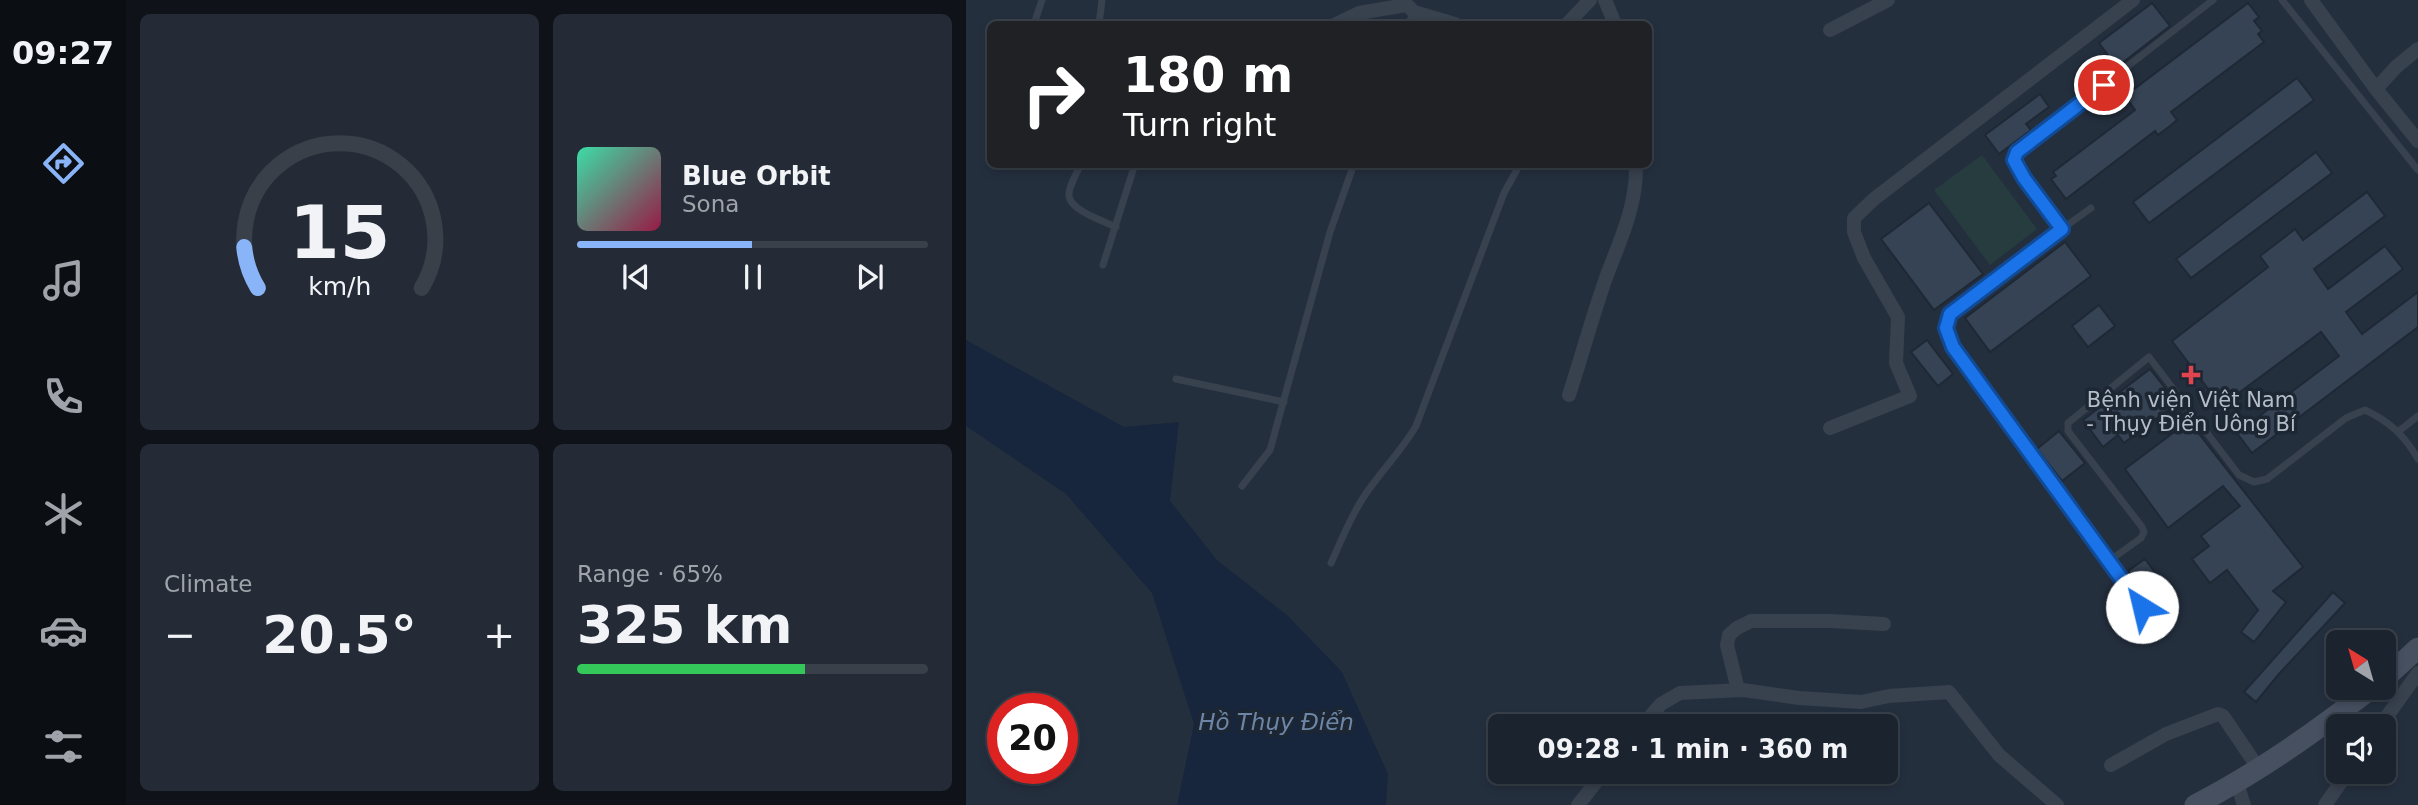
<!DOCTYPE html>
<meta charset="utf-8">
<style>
body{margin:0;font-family:"DejaVu Sans",sans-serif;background:#242b36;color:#f1f3f6;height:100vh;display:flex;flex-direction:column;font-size:26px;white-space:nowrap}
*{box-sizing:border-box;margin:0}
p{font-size:23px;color:#a0a4aa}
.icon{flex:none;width:38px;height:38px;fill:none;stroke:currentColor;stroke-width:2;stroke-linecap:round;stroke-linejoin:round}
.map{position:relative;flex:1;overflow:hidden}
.sheet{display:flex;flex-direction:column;gap:14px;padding:14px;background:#0f1319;width:840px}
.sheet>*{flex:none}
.hud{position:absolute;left:21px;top:21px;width:665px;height:147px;border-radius:10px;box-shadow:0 4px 10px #0003,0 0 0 2px #39404a;background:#202124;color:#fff;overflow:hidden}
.needle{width:46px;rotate:323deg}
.fabs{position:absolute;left:1360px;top:630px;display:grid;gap:14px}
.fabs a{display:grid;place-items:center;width:70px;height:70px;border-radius:10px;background:#1b232e;box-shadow:0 4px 10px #0003,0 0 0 2px #39404a;font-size:35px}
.speed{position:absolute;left:21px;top:693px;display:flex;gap:14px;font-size:35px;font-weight:700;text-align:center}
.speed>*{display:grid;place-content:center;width:91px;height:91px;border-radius:50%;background:#1b232e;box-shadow:0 4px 10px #0003,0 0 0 2px #39404a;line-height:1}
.speed .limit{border:10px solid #d22;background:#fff;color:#111}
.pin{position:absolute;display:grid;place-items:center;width:60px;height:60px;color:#fff;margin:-30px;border:4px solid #fff;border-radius:50%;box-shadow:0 2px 7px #0007}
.me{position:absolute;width:77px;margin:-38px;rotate:324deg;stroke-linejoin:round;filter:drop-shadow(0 0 5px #0008)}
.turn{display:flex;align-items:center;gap:24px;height:147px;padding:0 21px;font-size:32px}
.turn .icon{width:91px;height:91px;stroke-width:2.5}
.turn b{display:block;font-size:49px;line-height:60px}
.big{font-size:52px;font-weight:600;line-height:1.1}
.sheet .tile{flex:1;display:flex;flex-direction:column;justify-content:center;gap:10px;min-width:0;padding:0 24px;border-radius:10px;background:#242b36}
.sheet .dial{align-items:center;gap:0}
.dial svg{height:182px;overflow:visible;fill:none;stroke:#39404a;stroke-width:7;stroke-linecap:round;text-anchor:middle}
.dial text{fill:#f1f3f6;stroke:none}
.song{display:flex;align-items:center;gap:21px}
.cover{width:84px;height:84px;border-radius:10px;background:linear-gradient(135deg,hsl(160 70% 55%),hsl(340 70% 35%))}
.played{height:7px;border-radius:4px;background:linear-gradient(90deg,#8ab4f8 50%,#39404a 50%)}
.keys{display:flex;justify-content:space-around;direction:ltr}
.heat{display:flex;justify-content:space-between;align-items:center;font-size:38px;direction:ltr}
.charge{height:10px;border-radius:5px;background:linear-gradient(90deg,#34c759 65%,#39404a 0)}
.sheet .tiles{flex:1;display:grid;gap:14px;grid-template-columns:repeat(2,1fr)}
.trip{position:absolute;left:522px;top:714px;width:410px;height:70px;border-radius:10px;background:#1b232e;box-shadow:0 4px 10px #0003,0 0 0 2px #39404a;font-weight:600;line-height:70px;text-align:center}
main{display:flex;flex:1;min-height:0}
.menu{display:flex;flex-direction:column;width:126px;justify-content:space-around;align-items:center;background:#0b0e12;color:#a0a4aa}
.menu .icon{width:49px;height:49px}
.menu .active{color:#8ab4f8}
.menu b{font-size:32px;color:#f1f3f6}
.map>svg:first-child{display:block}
</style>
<main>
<nav class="menu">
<b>09:27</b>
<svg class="icon active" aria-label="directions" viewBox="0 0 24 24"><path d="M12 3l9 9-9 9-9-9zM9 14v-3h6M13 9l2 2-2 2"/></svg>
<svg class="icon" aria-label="music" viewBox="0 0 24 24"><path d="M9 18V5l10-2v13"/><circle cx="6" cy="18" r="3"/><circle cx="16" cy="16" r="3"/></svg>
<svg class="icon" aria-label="phone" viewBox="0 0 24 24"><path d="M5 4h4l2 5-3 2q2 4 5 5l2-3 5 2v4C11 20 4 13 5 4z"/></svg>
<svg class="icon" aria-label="climate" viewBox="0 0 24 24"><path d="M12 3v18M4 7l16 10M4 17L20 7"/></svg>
<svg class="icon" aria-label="car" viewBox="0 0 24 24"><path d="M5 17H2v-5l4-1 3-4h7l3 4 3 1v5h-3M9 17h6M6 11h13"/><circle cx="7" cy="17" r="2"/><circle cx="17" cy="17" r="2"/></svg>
<svg class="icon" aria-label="filters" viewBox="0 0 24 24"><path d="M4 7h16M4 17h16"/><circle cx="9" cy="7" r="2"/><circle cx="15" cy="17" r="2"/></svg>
</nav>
<section class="sheet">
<div class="tiles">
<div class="tile dial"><svg viewBox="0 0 100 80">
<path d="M14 69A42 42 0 1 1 86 69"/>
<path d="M14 69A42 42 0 0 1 8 51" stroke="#8ab4f8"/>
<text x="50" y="56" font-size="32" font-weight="700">15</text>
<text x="50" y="72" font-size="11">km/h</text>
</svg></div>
<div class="tile">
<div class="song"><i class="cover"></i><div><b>Blue Orbit</b><p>Sona</p></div></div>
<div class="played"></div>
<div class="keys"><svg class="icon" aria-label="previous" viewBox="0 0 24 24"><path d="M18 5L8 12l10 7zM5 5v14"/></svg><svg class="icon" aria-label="pause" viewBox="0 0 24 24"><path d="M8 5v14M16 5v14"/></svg><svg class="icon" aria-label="next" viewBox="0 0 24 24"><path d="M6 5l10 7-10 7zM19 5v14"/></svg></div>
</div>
<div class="tile"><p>Climate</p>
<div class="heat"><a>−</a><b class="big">20.5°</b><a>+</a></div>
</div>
<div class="tile"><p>Range · 65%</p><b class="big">325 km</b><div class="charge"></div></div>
</div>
</section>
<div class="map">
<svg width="1452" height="805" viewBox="0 0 1452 805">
<rect width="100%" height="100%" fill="#242f3e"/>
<path fill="#263c3f" d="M1016 155 1071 229 1024 265 968 190Z"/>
<path fill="#17263c" d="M0 340 158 427 213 422 204 501 251 560 322 616 376 672 422 774 420 805H211L228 724 186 593 100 494 0 426Z"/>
<path fill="#364354" stroke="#1f2835" stroke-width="2" d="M1186 3 1204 26 1151 67 1133 43Z
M1282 3 1293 17 1288 21 1296 31 1292 34 1298 42 1205 112 1211 120 1204 126 1192 135 1189 131 1100 199 1085 179 1090 176 1087 172 1169 110 1159 96Z
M1331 78 1348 100 1183 223 1167 202Z
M1074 94 1083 107 1060 124 1065 130 1033 154 1019 135Z
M1350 152 1366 173 1225 278 1210 259Z
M1401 192 1419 216 1348 269 1362 289 1419 246 1437 269 1380 312 1396 334 1452 292V327L1286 453 1271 433 1373 356 1355 332 1255 406 1206 341 1302 267 1294 256 1329 229 1337 240Z
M963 203 1017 274 968 310 915 239Z
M1099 242 1125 276 1024 352 999 318Z
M1133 305 1149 326 1122 347 1106 326Z
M961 340 987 374 972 386 945 352Z
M1184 369 1211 403 1158 443 1152 435 1137 447 1117 420Z
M1223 421 1337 567 1307 591 1320 602 1288 642 1275 632 1292 610 1261 570 1244 583 1226 559 1243 546 1235 536 1274 506 1257 486 1202 528 1159 469Z
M1093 431 1119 463 1096 481 1071 449Z
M1179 559 1203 591 1187 604 1162 571Z
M1367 592 1379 603 1312 675 1290 702 1278 692Z"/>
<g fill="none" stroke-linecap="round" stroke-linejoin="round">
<path stroke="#38414e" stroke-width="7" d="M1316 0 1452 170
M68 24 76 0
M133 24 136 0
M442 24 448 12
M115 164C111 173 102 187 103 196 105 211 138 221 150 227
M1125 208 1096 229 1051 168 1048 160 1051 152 1247 0
M1096 229 984 314 980 328 987 347 1176 607
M137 265 169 164
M210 379 318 402
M1433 431 1452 416
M276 486 304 450 364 232 388 164
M1143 561 1175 538 1178 532 1176 527 1102 431V423L1183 357 1273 475 1288 482 1301 479 1380 418 1399 410C1423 421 1439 436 1452 459
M365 563C375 541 384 518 397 498 413 473 435 452 450 426L538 193 554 164"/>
<path stroke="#38414e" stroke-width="14" d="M436 0 448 12 489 24
M639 0 649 24
M1345 0 1410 89 1452 141
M370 24 393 13 440 5
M601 24 624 0
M864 30 922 0
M1410 89 1430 67 1452 49
M603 395C616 355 627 314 641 275 655 238 671 205 670 164
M864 428 944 396 930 363 932 317 898 258 888 232V218L908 199 1167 0
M772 690 761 645 763 635 771 628 785 621H864L918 624
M676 726 695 704 714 693 777 690 833 698 895 702 923 696 983 692 1033 755 1091 805
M1414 726 1452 673
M1145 765 1200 734 1252 714 1257 716 1293 769
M1271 783 1278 805
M612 805 638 772
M1359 805 1382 772"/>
<path stroke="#465061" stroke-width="21" d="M1418 679 1452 648
M1229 805C1293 772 1349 732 1406 688"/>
</g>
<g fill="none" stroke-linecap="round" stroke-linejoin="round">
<g stroke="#114b97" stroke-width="18">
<path id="route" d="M1138 85 1051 152 1048 160 1058 178 1096 229 984 314 980 328 987 347 1176 607"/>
</g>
<use href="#route" stroke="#1a73e8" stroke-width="12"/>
</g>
<path fill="#e0444e" stroke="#1d2633" stroke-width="2.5" d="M1221.5 364.5h7v7h7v7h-7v7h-7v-7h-7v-7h7z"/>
<g text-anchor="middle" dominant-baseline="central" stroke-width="7" stroke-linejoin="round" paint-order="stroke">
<g font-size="21" fill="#b4bcc9" stroke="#1d2633">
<text x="1225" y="400">Bệnh viện Việt Nam<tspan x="1225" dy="24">- Thụy Điển Uông Bí</tspan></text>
</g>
<g font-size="23" font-style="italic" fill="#6d86a8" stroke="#1d2633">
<text x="310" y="722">Hồ Thụy Điển</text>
</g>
</g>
</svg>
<div class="fabs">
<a><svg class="needle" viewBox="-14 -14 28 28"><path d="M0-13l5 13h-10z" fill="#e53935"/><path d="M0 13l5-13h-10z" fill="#a0a4aa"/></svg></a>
<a><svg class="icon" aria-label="sound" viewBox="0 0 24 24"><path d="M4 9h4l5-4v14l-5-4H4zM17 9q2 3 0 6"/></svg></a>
</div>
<div class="speed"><div class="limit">20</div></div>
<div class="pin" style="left:1138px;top:85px;background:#d93025"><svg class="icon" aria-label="arrive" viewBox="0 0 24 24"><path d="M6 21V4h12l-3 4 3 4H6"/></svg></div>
<svg class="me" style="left:1176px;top:607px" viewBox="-20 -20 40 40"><circle r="19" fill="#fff"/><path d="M0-13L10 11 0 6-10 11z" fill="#1a73e8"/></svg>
<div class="trip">09:28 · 1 min · 360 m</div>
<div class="hud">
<div class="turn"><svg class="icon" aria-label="right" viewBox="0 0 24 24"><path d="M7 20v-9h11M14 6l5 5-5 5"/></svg><div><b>180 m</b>Turn right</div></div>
</div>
</div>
</main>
